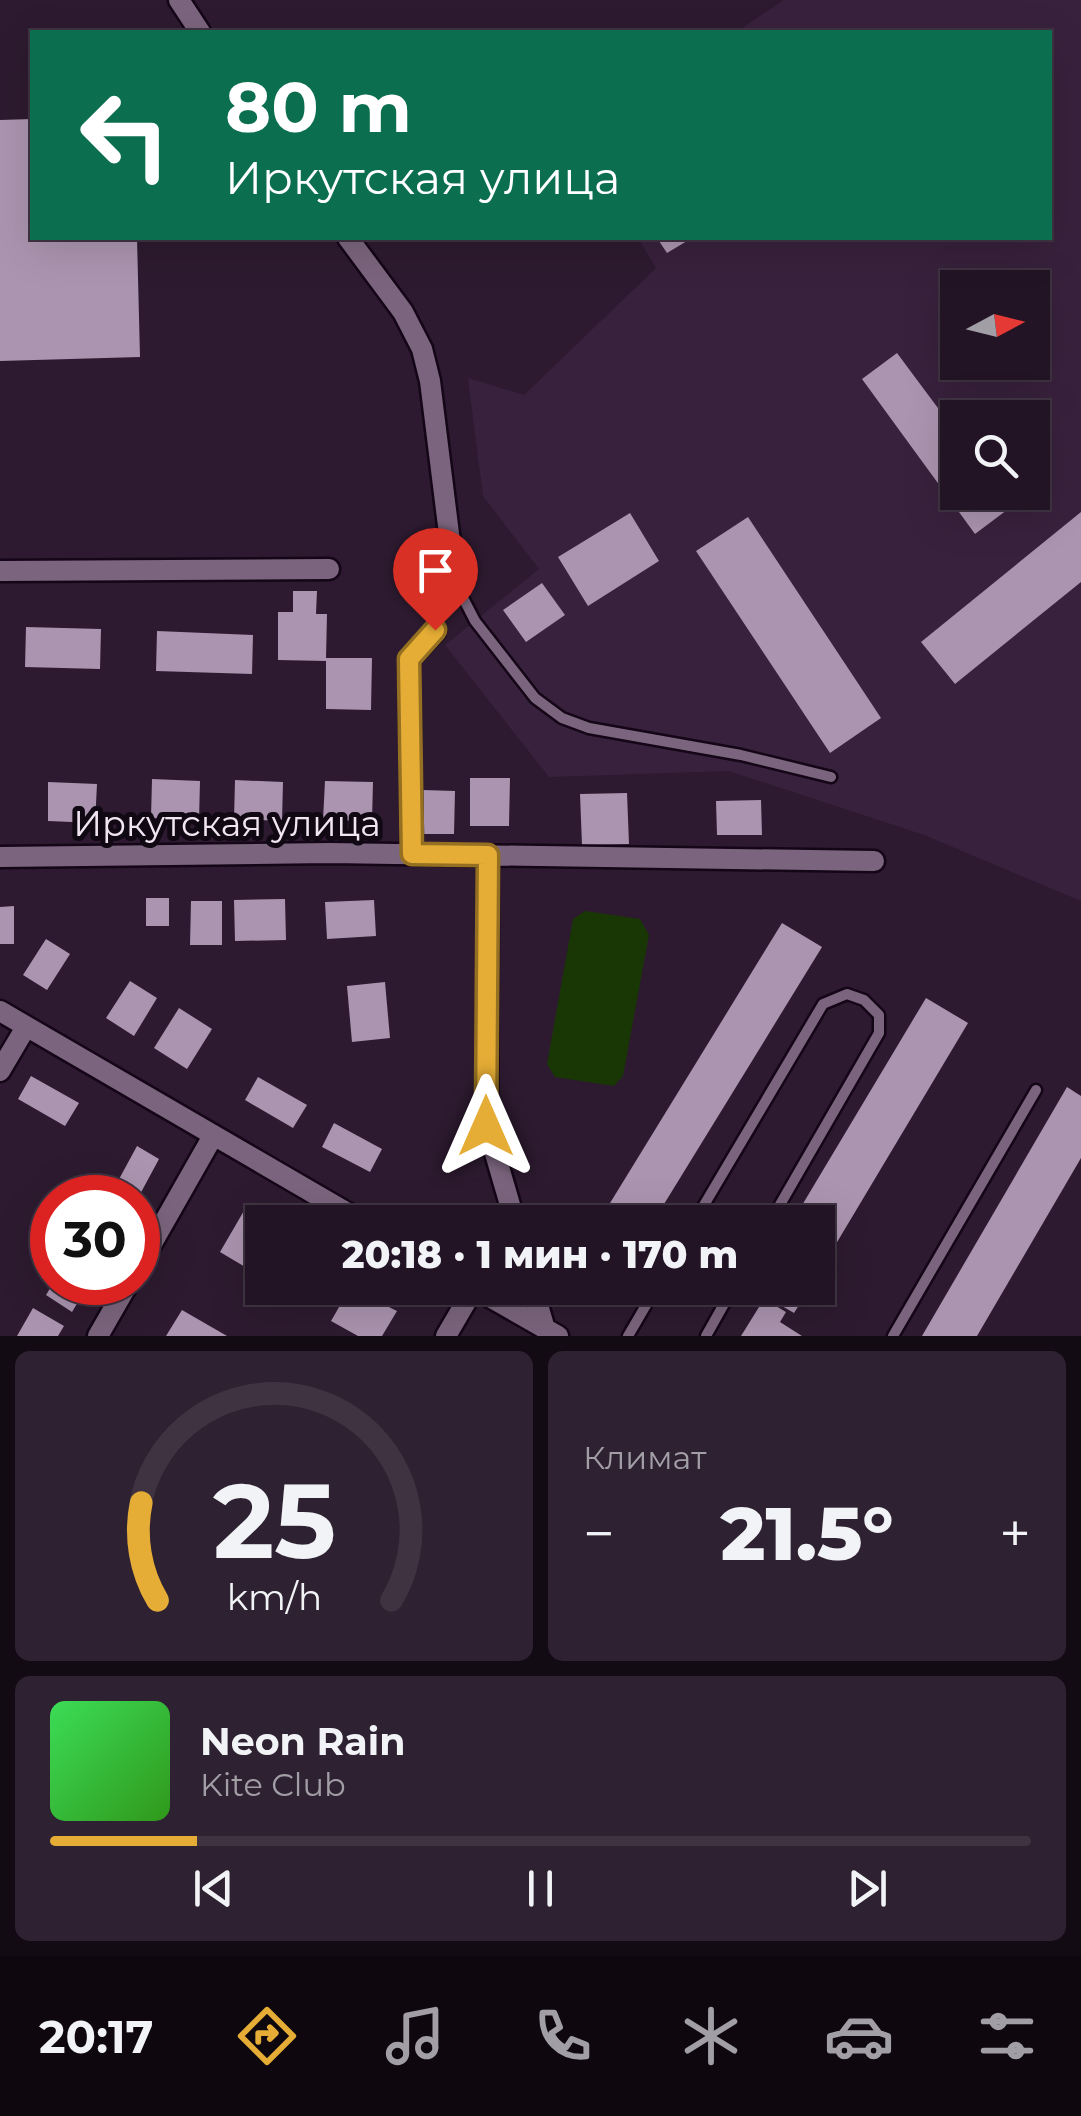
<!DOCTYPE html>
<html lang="ru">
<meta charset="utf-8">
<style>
body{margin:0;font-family:Montserrat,sans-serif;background:#2e2131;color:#f1f3f6;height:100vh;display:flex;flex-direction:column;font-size:38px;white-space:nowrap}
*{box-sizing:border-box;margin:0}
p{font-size:32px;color:#a29ea6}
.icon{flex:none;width:55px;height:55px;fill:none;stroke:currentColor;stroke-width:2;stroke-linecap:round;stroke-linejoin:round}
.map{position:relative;height:1336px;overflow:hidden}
.sheet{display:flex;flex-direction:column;gap:15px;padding:15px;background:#130b14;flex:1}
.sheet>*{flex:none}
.hud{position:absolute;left:30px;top:30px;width:1022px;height:210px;border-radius:0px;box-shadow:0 10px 40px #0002,0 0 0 2px #3f3341;background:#0b6e4f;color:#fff;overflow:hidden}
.needle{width:65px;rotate:83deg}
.fabs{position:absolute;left:940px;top:270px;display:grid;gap:20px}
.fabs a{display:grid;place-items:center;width:110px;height:110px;border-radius:0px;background:#221424;box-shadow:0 10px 40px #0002,0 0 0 2px #3f3341;font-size:50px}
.speed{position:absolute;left:30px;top:1175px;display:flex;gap:20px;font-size:50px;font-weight:700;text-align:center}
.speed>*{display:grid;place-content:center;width:130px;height:130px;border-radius:50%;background:#221424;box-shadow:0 10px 40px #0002,0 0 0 2px #3f3341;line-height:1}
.speed .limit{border:15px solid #d22;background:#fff;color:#111}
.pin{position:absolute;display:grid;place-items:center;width:85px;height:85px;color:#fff;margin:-102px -42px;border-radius:50% 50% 50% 0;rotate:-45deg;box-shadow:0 0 10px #0007}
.pin .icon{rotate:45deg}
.me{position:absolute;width:110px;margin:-55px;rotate:0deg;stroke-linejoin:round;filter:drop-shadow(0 0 8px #0008)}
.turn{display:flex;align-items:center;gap:35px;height:210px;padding:0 30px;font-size:45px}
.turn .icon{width:130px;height:130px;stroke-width:2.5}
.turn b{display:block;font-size:70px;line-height:85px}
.big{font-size:75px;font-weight:800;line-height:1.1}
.sheet .widget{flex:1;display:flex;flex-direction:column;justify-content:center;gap:15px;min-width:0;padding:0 35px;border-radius:15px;background:#2e2131}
.sheet .dial{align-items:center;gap:0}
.dial svg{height:260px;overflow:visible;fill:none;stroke:#3f3341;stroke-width:7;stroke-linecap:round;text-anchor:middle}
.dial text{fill:#f1f3f6;stroke:none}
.song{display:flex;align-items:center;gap:30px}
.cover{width:120px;height:120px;border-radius:15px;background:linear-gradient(135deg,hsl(130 70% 55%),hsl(110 70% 35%))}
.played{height:10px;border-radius:5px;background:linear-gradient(90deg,#e5ad35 15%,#3f3341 15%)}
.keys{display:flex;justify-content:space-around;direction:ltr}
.heat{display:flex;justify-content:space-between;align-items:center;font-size:55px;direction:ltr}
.sheet .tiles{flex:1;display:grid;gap:15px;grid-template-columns:1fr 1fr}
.widget:last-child{grid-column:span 2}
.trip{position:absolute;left:245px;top:1205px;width:590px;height:100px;border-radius:0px;background:#221424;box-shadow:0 10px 40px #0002,0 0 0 2px #3f3341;font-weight:800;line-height:100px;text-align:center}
.tabs{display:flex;height:160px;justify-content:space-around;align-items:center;background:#0e080e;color:#a29ea6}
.tabs .icon{width:70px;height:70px}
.tabs .on{color:#e5ad35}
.tabs b{font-size:45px;color:#f1f3f6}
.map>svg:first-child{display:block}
</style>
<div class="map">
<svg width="1081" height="1336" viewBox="0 0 1081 1336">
<rect width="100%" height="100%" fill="#2d1a30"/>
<path fill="#38213c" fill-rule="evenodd" d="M784 0H1081V901L924 835 729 771 549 777 445 645 539 569 483 496 468 378 524 395 656 268 638 238H1050V32H736ZM958 288H1032V362H958ZM958 418H1032V492H958Z"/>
<path fill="#193705" d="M585 911 640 919 649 935 623 1076 614 1086 555 1077 547 1064 573 919Z"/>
<path fill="#ab94af" d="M32 119V238H137L140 357 0 361V120Z
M657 238H692L667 253Z
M897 353 958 435V492H1000L1011 507 975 534 862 379Z
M1081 512V582L955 684 921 642Z
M630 513 659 561 588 606 558 557Z
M748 517 881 718 830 753 696 551Z
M542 583 565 615 526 642 503 610Z
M293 591H317L316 614H327L326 658H372L371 710 326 709V661L278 660V612H293Z
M26 627 101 629 100 669 25 667Z
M157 631 253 635 252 674 156 671Z
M470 778H510L509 826H470Z
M152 779 200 781 199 820 151 818Z
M235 780 283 782 282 821 234 819Z
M325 781 373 782 372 821 323 820Z
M48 782 97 784 95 823 48 821Z
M423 790 455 791 454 834H422Z
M627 793 629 844 582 845 580 794Z
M761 800 762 835H717L716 801Z
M146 898H169V926H146Z
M285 899 286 940 235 941 234 900Z
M374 900 376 936 327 939 325 902Z
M191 901H222V945H190Z
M14 906V944H0V907Z
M782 923 822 947 653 1222H631L607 1208Z
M46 939 70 954 47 990 23 975Z
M130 981 157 998 134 1036 106 1018Z
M385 982 390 1038 352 1042 347 986Z
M926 998 968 1023 818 1274V1222H792Z
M179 1008 212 1029 187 1069 154 1048Z
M31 1076 79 1103 65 1126 18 1099Z
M258 1077 307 1105 293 1128 245 1100Z
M1067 1087 1081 1096V1158L977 1336H922Z
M334 1123 382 1149 370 1172 322 1147Z
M137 1146 159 1159 138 1198H122L112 1192Z
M245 1209 268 1222H262V1277L220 1252Z
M54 1282H90L72 1312 46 1295Z
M350 1288 397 1311 382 1336H358L331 1321Z
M751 1288H810L794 1313Z
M764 1299 786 1312 780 1322 802 1336H741Z
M33 1308 64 1326 58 1336H17Z
M182 1310 227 1336H166Z"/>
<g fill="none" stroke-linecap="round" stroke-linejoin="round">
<g stroke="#140517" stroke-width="15">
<path id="service" d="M452 558 460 592 475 621 535 698 562 718 589 728 741 755 831 777
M694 1222 823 1004 847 994 864 1000 879 1015V1033L770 1222
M628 1336 656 1288
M706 1336 733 1288
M893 1336 1036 1090"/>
</g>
<g stroke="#140517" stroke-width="25">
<path id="minor" d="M179 0 200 32
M348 238 403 312 422 349 430 381 452 558
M0 571 329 569
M412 854 409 659 435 631
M488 855 487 1126 515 1222
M0 857 330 853 874 861
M0 1011 363 1222
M0 1071 26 1027
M138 1268 213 1136
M474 1288 558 1336
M533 1288 545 1329
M98 1336 129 1282
M446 1336 474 1288"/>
</g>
<use href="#service" stroke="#7b657e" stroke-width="10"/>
<use href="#minor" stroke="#7b657e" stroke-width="20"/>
</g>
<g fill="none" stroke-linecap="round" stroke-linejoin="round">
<g stroke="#957022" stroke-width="25">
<path id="route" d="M435 630 409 659 412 854 488 855 486 1126"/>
</g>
<use href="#route" stroke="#e5ad35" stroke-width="18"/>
</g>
<g text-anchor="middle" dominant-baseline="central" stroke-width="10" stroke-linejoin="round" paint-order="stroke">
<g font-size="35" fill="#f1e4f3" stroke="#100812">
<text x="227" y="823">Иркутская улица</text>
</g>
</g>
</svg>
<div class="fabs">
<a><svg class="needle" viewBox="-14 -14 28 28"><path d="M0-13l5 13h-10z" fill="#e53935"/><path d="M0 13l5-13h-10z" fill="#a29ea6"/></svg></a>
<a><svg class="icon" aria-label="search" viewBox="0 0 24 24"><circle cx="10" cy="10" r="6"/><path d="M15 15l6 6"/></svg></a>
</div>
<div class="speed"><div class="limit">30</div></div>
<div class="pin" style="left:435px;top:630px;background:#d93025"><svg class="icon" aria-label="arrive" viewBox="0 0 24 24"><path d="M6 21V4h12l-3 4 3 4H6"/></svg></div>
<svg class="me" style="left:486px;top:1126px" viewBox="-20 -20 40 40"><path d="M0-17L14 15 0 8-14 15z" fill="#e5ad35" stroke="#fff" stroke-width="4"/></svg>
<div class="trip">20:18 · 1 мин · 170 m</div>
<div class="hud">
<div class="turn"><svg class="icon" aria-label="left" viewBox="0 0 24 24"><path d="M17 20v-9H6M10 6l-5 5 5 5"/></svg><div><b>80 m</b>Иркутская улица</div></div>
</div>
</div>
<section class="sheet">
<div class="tiles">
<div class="widget dial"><svg viewBox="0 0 100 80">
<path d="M14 69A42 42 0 1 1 86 69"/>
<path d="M14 69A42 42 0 0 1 9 39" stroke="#e5ad35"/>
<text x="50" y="56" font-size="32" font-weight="700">25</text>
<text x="50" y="72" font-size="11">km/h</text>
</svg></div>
<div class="widget"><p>Климат</p>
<div class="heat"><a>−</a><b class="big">21.5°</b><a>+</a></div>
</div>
<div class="widget">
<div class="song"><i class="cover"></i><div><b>Neon Rain</b><p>Kite Club</p></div></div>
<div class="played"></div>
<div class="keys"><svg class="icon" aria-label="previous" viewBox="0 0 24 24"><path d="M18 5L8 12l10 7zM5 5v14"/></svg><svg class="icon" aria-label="pause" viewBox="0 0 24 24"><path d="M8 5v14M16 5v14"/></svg><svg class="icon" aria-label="next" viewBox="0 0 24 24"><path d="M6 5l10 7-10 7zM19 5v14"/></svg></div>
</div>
</div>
</section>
<nav class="tabs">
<b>20:17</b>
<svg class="icon on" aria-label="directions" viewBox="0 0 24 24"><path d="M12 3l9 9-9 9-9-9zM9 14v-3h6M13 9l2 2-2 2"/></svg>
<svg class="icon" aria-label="music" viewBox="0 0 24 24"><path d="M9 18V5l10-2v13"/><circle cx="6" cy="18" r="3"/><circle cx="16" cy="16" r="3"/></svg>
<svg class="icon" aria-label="phone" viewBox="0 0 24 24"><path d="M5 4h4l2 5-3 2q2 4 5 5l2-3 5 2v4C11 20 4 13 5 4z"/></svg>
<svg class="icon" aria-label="climate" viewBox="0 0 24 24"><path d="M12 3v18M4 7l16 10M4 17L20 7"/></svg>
<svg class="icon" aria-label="car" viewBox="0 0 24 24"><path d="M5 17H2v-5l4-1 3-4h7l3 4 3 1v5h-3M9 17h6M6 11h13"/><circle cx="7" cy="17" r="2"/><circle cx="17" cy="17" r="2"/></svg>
<svg class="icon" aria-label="filters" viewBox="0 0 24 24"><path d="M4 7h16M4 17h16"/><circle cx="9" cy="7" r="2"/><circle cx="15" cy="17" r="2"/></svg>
</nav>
